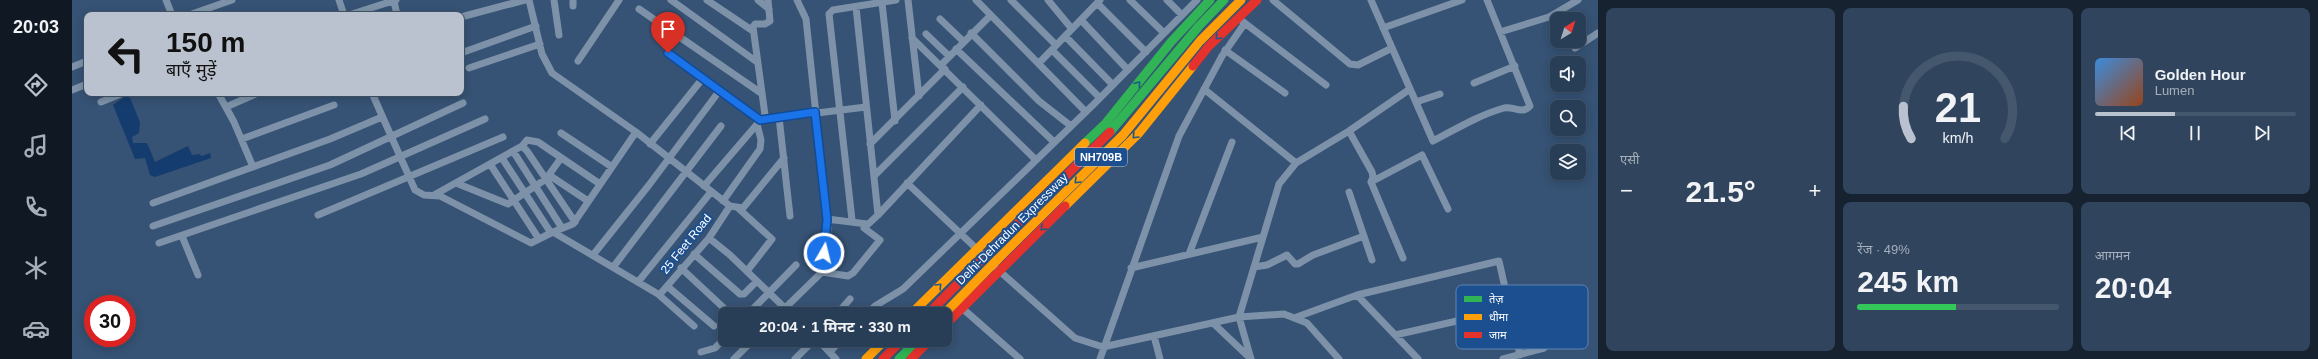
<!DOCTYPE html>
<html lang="hi">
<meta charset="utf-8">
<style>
body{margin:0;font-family:Arial,"Noto Sans Devanagari",sans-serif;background:#30455d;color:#f1f3f6;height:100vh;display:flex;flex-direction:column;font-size:15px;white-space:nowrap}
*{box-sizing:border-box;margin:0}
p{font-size:13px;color:#a5aeba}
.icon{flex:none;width:22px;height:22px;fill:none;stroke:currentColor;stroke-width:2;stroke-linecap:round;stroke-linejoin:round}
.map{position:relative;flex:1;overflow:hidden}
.side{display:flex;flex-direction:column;gap:8px;padding:8px;background:#162230;width:720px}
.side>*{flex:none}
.banner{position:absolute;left:12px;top:12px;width:380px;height:84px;border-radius:8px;box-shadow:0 2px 10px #0003,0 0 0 1px #44576d;background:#b9c2ce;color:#111;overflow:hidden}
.needle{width:26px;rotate:38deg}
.buttons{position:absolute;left:1478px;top:12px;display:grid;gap:8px}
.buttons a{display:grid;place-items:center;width:36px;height:36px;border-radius:8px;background:#283e57;box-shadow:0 2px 10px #0003,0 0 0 1px #44576d;font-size:20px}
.speed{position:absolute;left:12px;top:295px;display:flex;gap:8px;font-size:20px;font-weight:700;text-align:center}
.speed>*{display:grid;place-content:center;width:52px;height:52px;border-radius:50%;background:#283e57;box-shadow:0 2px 10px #0003,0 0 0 1px #44576d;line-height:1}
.speed .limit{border:6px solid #d22;background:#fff;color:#111}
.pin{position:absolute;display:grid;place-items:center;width:34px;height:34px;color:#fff;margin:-41px -17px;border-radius:50% 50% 50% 0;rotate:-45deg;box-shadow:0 0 4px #0007}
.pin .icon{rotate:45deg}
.me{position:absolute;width:44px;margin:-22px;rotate:8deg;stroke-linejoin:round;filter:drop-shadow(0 0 3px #0008)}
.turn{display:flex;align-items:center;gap:14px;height:84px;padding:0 16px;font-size:18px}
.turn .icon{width:52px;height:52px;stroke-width:2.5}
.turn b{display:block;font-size:28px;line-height:34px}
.big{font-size:30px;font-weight:700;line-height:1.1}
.side .widget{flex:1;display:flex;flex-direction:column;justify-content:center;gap:6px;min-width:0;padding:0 14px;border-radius:8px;background:#30455d}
.side .dial{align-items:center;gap:0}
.dial svg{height:104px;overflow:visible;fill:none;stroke:#44576d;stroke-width:7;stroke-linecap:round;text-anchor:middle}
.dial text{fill:#f1f3f6;stroke:none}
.song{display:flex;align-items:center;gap:12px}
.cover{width:48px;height:48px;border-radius:6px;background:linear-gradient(135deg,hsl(210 70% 55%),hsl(20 70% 35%))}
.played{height:4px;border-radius:2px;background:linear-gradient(90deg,#b9c2ce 40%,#44576d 40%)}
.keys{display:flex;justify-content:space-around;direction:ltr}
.heat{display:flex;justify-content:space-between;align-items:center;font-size:22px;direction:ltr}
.charge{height:6px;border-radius:3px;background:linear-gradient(90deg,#34c759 49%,#44576d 0)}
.side .tiles{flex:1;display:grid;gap:8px;grid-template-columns:repeat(3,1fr)}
.widget:first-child{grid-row:span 2}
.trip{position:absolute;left:646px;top:307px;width:234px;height:40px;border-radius:8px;background:#283e57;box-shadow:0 2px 10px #0003,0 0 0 1px #44576d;font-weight:700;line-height:40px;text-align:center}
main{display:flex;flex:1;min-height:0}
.dock{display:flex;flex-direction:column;width:72px;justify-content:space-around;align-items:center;background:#101923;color:#a5aeba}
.dock .icon{width:28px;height:28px}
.dock .selected{color:#b9c2ce}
.dock b{font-size:18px;color:#f1f3f6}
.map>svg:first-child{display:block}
</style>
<main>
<nav class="dock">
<b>20:03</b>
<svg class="icon selected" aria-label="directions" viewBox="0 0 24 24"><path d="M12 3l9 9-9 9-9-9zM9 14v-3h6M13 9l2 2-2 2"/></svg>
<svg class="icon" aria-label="music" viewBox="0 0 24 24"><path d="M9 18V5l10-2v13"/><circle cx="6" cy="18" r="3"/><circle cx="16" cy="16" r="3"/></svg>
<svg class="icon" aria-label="phone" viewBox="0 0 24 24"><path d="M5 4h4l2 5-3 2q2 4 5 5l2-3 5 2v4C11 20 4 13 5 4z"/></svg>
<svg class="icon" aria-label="climate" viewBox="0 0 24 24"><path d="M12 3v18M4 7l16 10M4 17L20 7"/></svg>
<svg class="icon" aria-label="car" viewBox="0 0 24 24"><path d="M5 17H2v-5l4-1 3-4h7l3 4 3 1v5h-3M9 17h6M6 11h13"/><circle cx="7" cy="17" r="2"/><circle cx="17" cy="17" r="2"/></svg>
</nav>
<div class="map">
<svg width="1526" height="359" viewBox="0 0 1526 359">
<rect width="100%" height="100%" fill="#365274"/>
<path fill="#153c6e" d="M54 96 58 98 68 122 67 133 60 137 61 143H75L83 162 116 146 120 155 127 154 130 156 138 153 139 158 83 177 78 175 73 158 63 159 41 105Z"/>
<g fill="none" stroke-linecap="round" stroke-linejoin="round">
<path stroke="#7d92a8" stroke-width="7" d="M94 0 100 15
M267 0 272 15
M457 0 470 54 480 73 564 132 658 206 671 208 712 158
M482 0 487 35
M501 0V6
M599 0 685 62
M635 0 681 31
M686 0 697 9
M836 0 847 96
M904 0 1014 112
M939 0 984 45
M976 0 1000 29
M1058 0 1091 32
M1095 0 1110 15
M1201 0 1278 64 1286 65 1320 48
M1299 0 1361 141C1384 129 1407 115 1432 108 1442 106 1450 115 1458 106L1415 0
M322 1 325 15
M810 3 823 121
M1025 3 1074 52
M784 7 806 215
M567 9 689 93
M117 15 160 0
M277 15 324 0
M389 17 453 0
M868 19 891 41
M1009 20 1056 70
M1170 21 1254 85
M1311 28 1390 0
M1428 32 1477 17 1506 0
M899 33 967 101 999 126
M854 34 877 56
M993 36 1041 85
M840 38 964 160
M1503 48 1526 33
M884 49 982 142
M980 50 1028 98
M1153 50 1213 93
M389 53 464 26
M596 53 688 120 794 107
M506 61 547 0
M967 63 1028 0
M869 65 918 16
M0 67 15 61
M397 68 468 44
M1402 83 1443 66
M1132 89 1224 163
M0 90 15 84
M146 93 162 122 181 167
M300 93 343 190 352 195 368 196 459 243 481 232 586 294 622 326
M29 102 51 93
M1344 102 1368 94
M154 107 186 93
M707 117 718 216
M1277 131 1338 89
M489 133 540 167
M170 139 262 105
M578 144 631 78
M798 144 873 69
M450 146 455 140 466 142 528 184
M441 151 490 228
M430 158 479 233
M418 164 467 239
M477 175 516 201
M802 176 891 87
M1299 182 1350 155 1376 209
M384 183 436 204 474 179 489 158
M835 183 908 252
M632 186 693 115 681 27 683 24H693L698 21 696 0
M1277 192 1300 260
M362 195 450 146 455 151 503 222
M651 201 688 149 689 140 685 124
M81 203 258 139 310 117
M666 208 700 239 675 271
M246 215 431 137
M755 219 795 224
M780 220 757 14 761 10 824 0
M81 226 258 165 391 103
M481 232 501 224 564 132
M110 236 126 275
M637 238 658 255 719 314
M87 243 289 174 413 119
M622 254 668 294H672L685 281
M1117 254 1160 142
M521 255 577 185 648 90
M542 266 649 126
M1182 267 1195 265 1215 255 1223 264H1226L1241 255 1292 236
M609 268 654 310
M924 268 1003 338 1031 347 1167 317 1212 314 1235 323 1267 359
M1059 268 1191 237
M750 272 776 276 781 273 808 240 792 228 806 215 909 105
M566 282 639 192
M595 286 642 326
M586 294 589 293 637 238 658 206
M1285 295 1427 261 1448 355
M890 308 948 359
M676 314 724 265
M707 314 750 272 756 229 734 19 725 0
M765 314 778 299
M794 314 803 306 831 289 1022 104 1125 0
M1222 318 1285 295 1346 359
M1141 323 1179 359
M1323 335 1456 305
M1082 336 1088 359
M746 340 764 359
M629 352 643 348 653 338
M758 352 769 340
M662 359 681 340
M723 359 742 340
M1028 359 1107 136 1150 56 1173 23
M1179 359 1167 317 1207 184 1224 163 1277 131 1300 172 1301 177 1299 182 1331 258
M1431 359 1472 348"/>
<path stroke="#30b455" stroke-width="9" d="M1038 132 1127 26 1152 0
M1013 143 1033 124 1099 42 1138 0
M827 359 846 340"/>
<path stroke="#ff9f0a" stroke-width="9" d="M993 206 1067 133 1121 66
M925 260 1051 135 1128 41 1169 0
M839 314 1013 143
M794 359 813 340"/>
<path stroke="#e5322d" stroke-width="9" d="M1121 66 1137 46 1185 0
M917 252 1038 132
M873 325 993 206
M811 359 830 340
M839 359 858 340"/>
<path stroke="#ff9f0a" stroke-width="9" d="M872 314 925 260"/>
<path stroke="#e5322d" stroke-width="9" d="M856 314 917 252"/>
</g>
<defs><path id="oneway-chevron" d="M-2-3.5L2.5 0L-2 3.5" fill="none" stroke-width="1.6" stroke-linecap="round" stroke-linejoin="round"/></defs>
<g stroke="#1d5989">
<use href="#oneway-chevron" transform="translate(1146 37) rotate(134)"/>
<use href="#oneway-chevron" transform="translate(1066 84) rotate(-50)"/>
<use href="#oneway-chevron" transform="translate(1063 136) rotate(134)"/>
<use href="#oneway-chevron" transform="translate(1005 181) rotate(135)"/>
<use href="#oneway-chevron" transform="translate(971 228) rotate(136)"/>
<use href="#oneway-chevron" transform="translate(867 286) rotate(-45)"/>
</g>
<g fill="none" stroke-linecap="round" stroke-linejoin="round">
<g stroke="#114b97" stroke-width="10">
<path id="route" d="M596 53 688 120 743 112 755 219 752 253"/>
</g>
<use href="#route" stroke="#1a73e8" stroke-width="7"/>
</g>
<g text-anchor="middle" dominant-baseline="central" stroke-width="4" stroke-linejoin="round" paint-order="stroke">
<rect fill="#1b4f8f" stroke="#bbcadd" stroke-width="1" x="1003" y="148" width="52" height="18" rx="3"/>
<g font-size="11" font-weight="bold" fill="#fff">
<text x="1029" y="157">NH709B</text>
</g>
<g font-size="12" fill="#fff" stroke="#1b4f8f">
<text transform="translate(940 229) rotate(-45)">Delhi-Dehradun Expressway</text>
<text transform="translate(614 244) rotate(-51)">25 Feet Road</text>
</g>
</g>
<rect x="1384" y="285" width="132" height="64" rx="6" fill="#1b4f8f" stroke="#5f84b1" stroke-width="1"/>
<rect x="1392" y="296" width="18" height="6" fill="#30b455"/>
<rect x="1392" y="314" width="18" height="6" fill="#ff9f0a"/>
<rect x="1392" y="332" width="18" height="6" fill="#e5322d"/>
<g font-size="11" fill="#fff">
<text x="1417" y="303">तेज़</text>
<text x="1417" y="321">धीमा</text>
<text x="1417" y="339">जाम</text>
</g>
</svg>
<div class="buttons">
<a><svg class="needle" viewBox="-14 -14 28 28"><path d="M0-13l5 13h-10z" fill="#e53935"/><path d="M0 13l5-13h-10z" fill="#a5aeba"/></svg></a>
<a><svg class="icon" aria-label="sound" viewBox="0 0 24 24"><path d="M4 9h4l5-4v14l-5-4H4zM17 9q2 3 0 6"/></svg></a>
<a><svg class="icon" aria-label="search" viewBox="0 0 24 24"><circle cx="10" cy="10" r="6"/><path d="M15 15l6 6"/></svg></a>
<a><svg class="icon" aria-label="layers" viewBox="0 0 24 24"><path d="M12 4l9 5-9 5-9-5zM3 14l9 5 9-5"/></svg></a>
</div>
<div class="speed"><div class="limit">30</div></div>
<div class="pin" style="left:596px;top:53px;background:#d93025"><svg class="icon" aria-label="arrive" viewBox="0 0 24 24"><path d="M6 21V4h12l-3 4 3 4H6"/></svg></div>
<svg class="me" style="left:752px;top:253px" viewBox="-20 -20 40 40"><circle r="17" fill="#1a73e8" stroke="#fff" stroke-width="3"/><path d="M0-11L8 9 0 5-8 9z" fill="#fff"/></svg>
<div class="trip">20:04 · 1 मिनट · 330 m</div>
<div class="banner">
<div class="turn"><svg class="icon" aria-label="left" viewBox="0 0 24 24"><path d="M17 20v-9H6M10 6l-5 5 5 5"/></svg><div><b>150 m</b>बाएँ मुड़ें</div></div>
</div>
</div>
<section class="side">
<div class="tiles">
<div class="widget"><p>एसी</p>
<div class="heat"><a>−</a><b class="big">21.5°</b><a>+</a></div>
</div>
<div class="widget dial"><svg viewBox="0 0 100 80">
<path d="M14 69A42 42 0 1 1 86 69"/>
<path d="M14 69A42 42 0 0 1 8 44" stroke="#b9c2ce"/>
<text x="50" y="56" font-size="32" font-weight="700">21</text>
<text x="50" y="72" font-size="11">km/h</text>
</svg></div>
<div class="widget">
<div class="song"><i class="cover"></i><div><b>Golden Hour</b><p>Lumen</p></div></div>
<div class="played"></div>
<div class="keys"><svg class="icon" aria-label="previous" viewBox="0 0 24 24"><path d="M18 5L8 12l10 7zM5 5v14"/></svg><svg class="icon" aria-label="pause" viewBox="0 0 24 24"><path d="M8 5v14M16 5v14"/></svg><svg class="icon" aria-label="next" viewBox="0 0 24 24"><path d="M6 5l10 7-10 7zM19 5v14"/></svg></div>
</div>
<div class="widget"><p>रेंज · 49%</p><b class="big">245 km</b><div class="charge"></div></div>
<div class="widget"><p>आगमन</p><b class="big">20:04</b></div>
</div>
</section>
</main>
